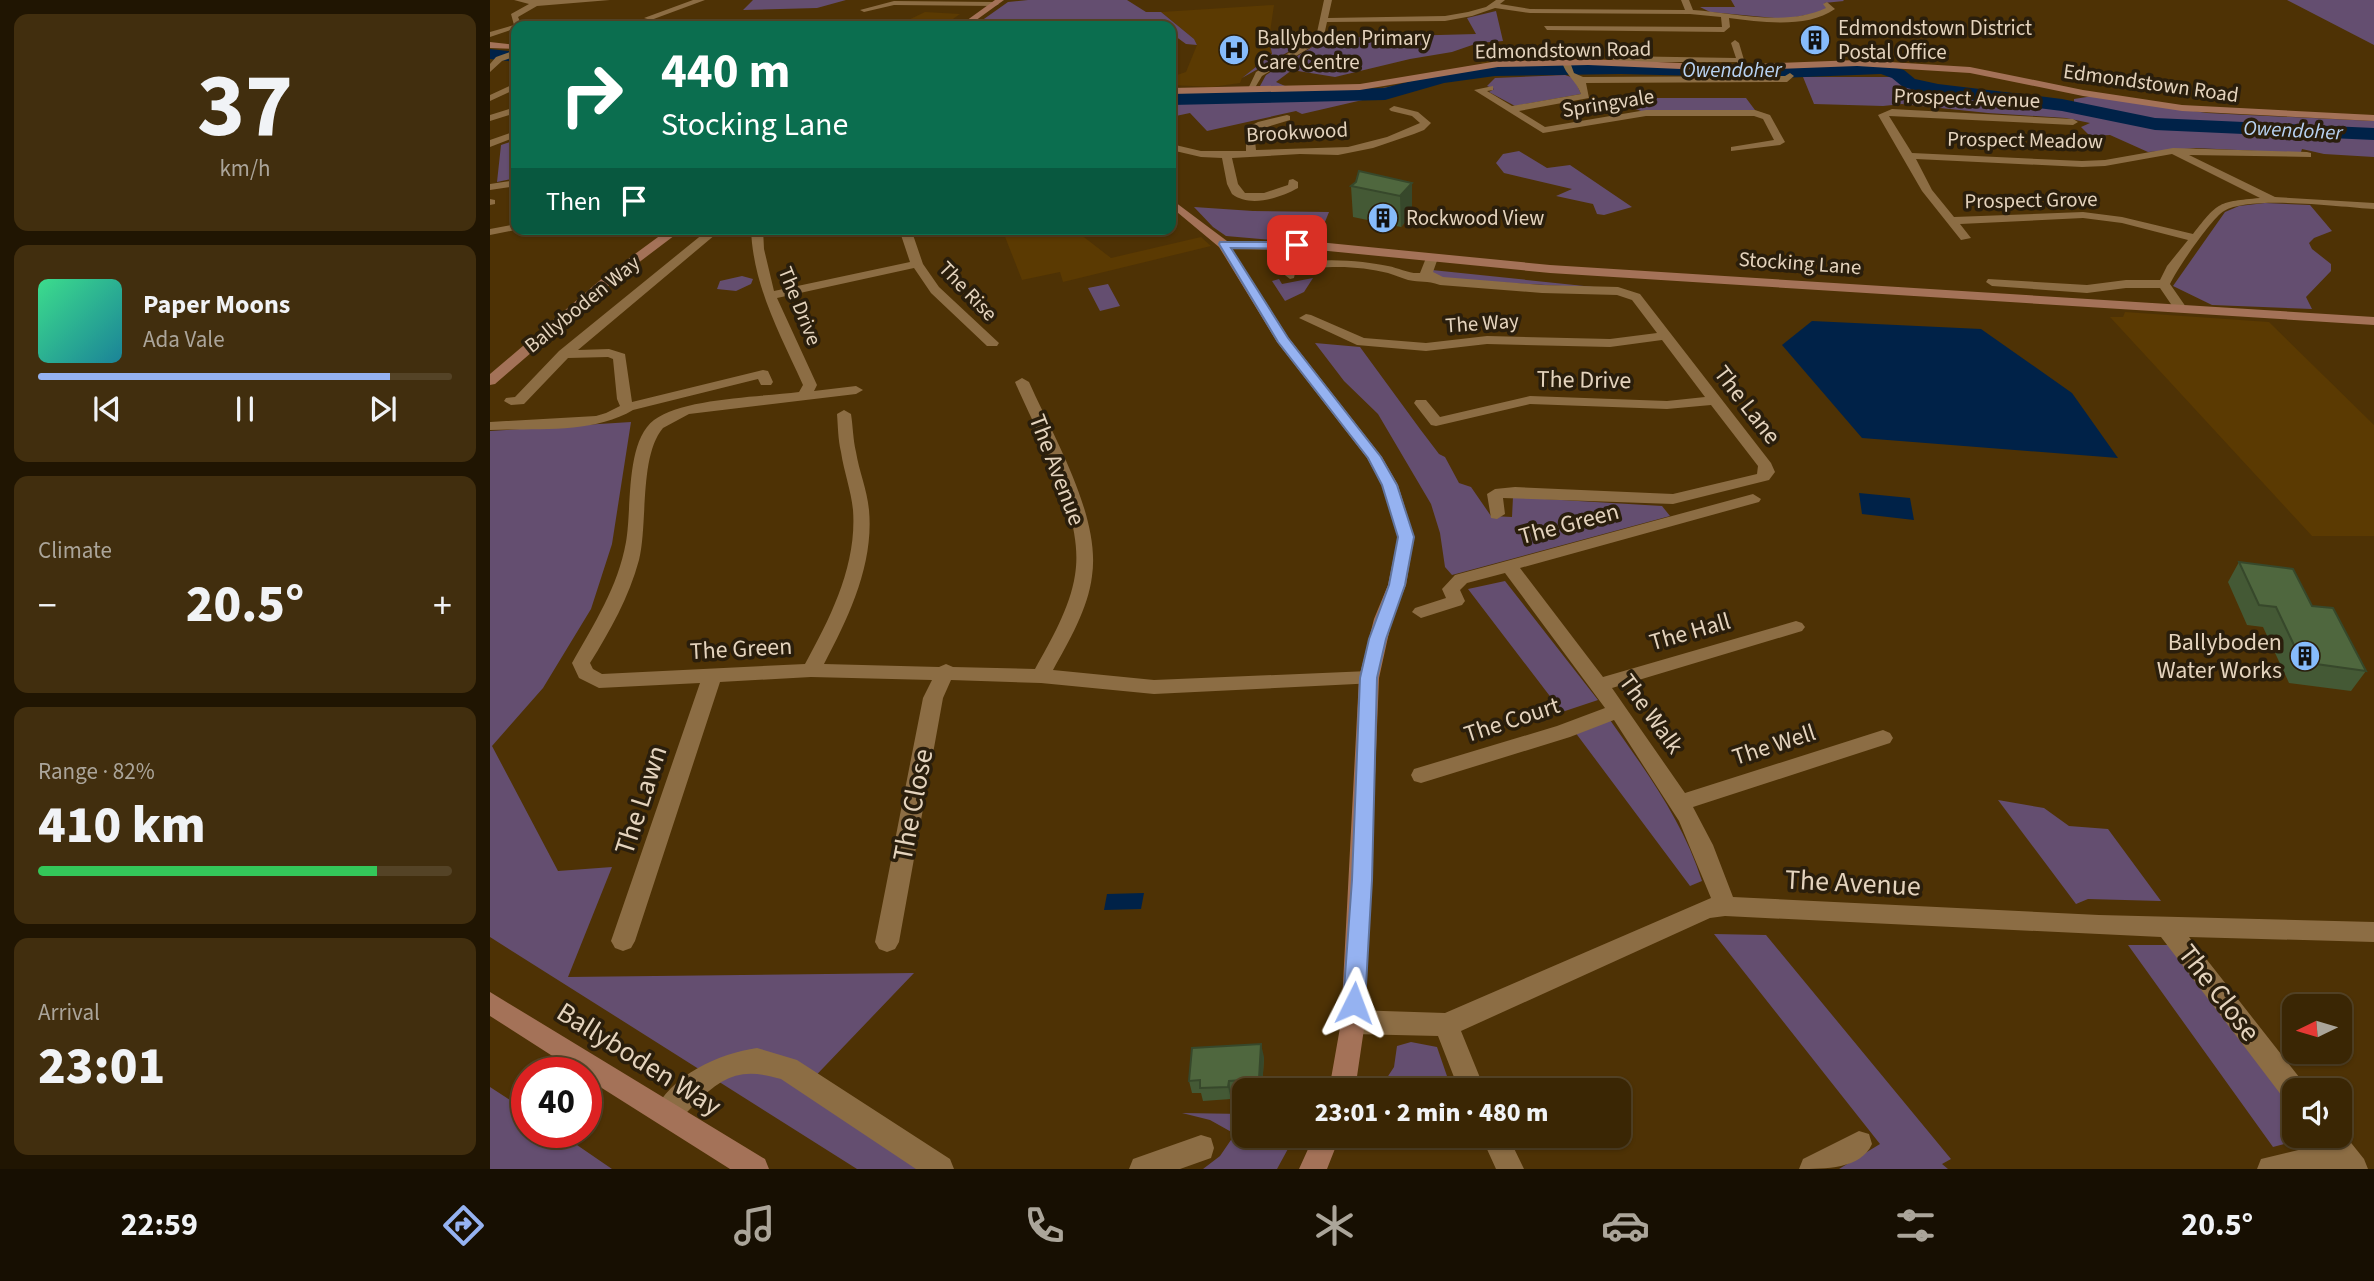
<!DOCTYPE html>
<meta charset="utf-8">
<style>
body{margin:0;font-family:"Source Sans 3",sans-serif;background:#412e0e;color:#f1f3f6;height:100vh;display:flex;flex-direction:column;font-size:26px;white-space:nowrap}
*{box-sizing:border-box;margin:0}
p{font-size:23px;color:#aba59a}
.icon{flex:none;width:38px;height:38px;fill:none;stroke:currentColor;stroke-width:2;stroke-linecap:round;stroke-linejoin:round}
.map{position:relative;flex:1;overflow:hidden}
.sheet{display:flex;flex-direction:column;gap:14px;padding:14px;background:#201502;width:490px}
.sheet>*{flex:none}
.guide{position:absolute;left:21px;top:21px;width:665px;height:214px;border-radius:14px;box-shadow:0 2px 5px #0004,0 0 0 2px #544326;background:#0b6e4f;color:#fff;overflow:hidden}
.needle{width:46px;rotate:265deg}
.controls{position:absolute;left:1792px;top:994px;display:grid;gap:14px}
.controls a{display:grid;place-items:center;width:70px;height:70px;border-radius:14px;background:#3a2604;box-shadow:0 2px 5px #0004,0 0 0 2px #544326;font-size:35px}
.speed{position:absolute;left:21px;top:1057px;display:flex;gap:14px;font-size:35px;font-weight:700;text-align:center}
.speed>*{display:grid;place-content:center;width:91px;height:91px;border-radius:50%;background:#3a2604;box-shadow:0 2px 5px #0004,0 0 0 2px #544326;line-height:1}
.speed .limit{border:10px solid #d22;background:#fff;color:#111}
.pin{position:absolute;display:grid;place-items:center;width:60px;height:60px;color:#fff;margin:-30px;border-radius:14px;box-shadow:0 4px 10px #0006}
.me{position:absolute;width:77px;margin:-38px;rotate:3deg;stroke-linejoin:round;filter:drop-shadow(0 0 5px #0008)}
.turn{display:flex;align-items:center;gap:24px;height:147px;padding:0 35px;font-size:32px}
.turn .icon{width:91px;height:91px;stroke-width:2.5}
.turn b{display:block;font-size:49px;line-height:60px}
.then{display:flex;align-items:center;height:66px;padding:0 35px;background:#0003;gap:14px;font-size:26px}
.big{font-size:52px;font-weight:800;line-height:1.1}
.sheet .card{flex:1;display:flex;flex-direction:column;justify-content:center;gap:10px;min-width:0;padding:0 24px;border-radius:14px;background:#412e0e}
.sheet .dial{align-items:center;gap:0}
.dial b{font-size:91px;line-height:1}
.song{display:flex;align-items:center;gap:21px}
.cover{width:84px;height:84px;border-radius:10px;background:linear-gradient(135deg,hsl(150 70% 55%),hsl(190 70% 35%))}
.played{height:7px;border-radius:4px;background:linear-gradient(90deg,#95b2f1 85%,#544326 85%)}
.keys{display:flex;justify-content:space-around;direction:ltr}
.heat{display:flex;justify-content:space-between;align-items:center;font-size:38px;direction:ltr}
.charge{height:10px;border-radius:5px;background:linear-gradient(90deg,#34c759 82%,#544326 0)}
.trip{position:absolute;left:742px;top:1078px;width:399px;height:70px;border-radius:14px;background:#3a2604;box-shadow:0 2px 5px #0004,0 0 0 2px #544326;font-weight:800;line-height:70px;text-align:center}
.menu{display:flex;height:112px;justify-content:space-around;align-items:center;background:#170f02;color:#aba59a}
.menu .icon{width:49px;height:49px}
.menu .active{color:#95b2f1}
.menu b{font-size:32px;color:#f1f3f6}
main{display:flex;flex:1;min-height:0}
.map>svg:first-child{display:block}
</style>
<main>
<section class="sheet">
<div class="card dial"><b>37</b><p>km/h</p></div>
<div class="card">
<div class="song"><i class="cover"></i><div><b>Paper Moons</b><p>Ada Vale</p></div></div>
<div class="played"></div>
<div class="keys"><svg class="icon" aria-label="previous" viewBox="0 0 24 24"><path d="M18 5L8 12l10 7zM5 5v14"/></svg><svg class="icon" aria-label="pause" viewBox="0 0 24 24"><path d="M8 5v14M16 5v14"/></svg><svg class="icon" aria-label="next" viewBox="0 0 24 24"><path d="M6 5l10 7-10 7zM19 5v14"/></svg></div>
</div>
<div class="card"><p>Climate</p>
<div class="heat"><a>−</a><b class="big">20.5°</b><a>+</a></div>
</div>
<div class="card"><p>Range · 82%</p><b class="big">410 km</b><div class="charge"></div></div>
<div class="card"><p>Arrival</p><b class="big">23:01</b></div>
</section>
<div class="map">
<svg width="1884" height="1169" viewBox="0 0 1884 1169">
<rect width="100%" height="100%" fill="#4e3205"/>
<path fill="#5b3a02" d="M784 5 779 39 782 54 752 78 750 83 722 87 681 85V77L696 72 707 45 704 39 671 12Z
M435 12 470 14 453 26 412 23Z
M1051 45 1063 60 993 64 983 55Z
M512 229H589L590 234 621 258 711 237 721 246 573 282 570 272 532 280Z
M1635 312 1779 322 1884 425V536H1822L1620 317H1633Z"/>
<path fill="#644e70" d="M263 0H356L327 8 253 10Z
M538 0H637L656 12H671L704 39 707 45 696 44 681 33V26H484L518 2Z
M1241 0H1353L1354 1 1334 3 1339 7 1336 11 1296 19 1220 12 1210 7H1245Z
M1797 0H1884V45Z
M1006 11 1013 41 988 43 962 52 920 59 845 77 802 70 786 82 795 86H770L776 75 837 38 986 34 977 18Z
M779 39H821L752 78 782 54Z
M1075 75 1084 78 1091 94 1025 106 999 92 1004 89 997 86 1005 78Z
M1313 77H1402L1490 94 1584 102V99L1603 96 1717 113 1884 121V157L1834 154 1812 149 1811 152 1806 153 1706 148 1658 152 1620 135 1600 136 1591 127 1600 123 1576 118 1498 113 1412 104 1393 106 1324 104Z
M925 82 933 86 812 114 806 111 717 131 700 113 681 117V95L876 91Z
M1127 98H1256L1265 110 1151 111 1124 101Z
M26 140V178L7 182 11 145Z
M1029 151 1057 168 1080 165 1142 207 1114 215 1107 214 1103 204 1066 196 1082 189 1014 173 1006 163 1013 154Z
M1775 203 1820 205 1842 231 1824 238 1819 243 1822 249 1841 264V271L1816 297 1822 309 1722 305 1683 286 1735 212 1749 206Z
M704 207 763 211 839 212 826 244 736 236 723 227Z
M942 270 1123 289 953 279 942 274Z
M252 276 263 279 261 284 246 291 227 289 230 281Z
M823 278 814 292 795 301 782 281 789 279 792 284Z
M618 284 630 306 610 311 598 288Z
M825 343 870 347 930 429 949 454 955 457 969 483 981 487 1001 516 1022 517 1023 497 1172 506 1180 516 962 575 955 567 950 533 941 504 888 414 854 381Z
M141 422 122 544 101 609 53 688 2 746 68 871 122 867 78 977 424 973 313 1089 439 1169H367L0 937V431Z
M1015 581 1108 700 1072 712 978 589Z
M1120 720C1156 771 1193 821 1212 881L1200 886 1085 732Z
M1508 800 1554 808 1579 826 1618 829 1671 901 1598 899 1586 904Z
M1224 934 1276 935 1461 1159 1452 1164 1458 1169H1349L1390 1144Z
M1638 945H1680L1804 1107V1136H1825L1783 1147Z
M921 1042 947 1047 958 1079 936 1090H889L904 1067 907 1046Z
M0 1087 37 1111V1132H68L122 1169H0Z
M692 1113 754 1114V1136H805L787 1169H713L730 1156 745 1134 720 1120Z"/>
<path fill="#002248" d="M1322 321 1491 329 1582 393 1628 458 1372 438 1292 345Z
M1369 493 1420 498 1424 520 1372 514Z
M654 893 651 909 614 910 617 894Z"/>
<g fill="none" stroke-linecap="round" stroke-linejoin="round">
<path fill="#002248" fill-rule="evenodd" d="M0 49 26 52V62L0 59Z
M1131 64 1290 68 1392 64 1414 70 1425 79 1448 84 1572 99 1665 118 1884 128V140L1665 130 1572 111 1448 96 1413 87 1402 78 1391 74 1290 78 1131 74 1005 76 954 83 895 100 681 105V93L894 88 953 73 1005 66Z"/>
<path fill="#8c6d44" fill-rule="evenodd" d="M24 0H120L47 6 28 17 32 26 0 37V32L24 25 21 14 39 4Z
M203 0H215L161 20 154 18Z
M834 0H842L838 18 955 16 978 12 996 7 1006 0H1015L1010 4 1040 9 1195 10 1191 0H1199L1203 10C1245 13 1295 27 1336 8L1333 4 1337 2 1345 9C1316 29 1272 22 1239 18L1240 27 1234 32 1057 30 1054 26 1232 27 1231 17 1200 14 1040 13 1005 8 982 16 955 21 837 22 833 40 772 76 763 91H757L766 72 826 37Z
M404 1 505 2 509 4 505 6 404 5 374 12 370 10Z
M1245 40 1249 43 1257 70H1251L1247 62H1126L1122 59 1126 56 1246 58 1241 43Z
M26 50V56L12 61 0 72V64L6 57Z
M1076 59 1080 62 1084 73 1093 77 1295 76 1300 73 1304 76 1297 82 1096 83 1099 98 1029 111 1055 127 1156 110H1265L1280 115 1295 142 1290 145 1241 151V147L1284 140 1273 119 1264 116H1156L1053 133 984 90 1003 86V90L997 91 1022 106 1091 94C1086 80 1076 76 1072 62Z
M26 83V89L0 101V95Z
M904 106 928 112 941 123 934 130 924 134 883 148 848 155 810 154 742 158 748 184 755 193H774L798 185 799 180 803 179 808 182V188C790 198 760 208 742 194L737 184 732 158 711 157 681 150V144L711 151H756V128L768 122 797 115 800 116V120L764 131 766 150 858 147 897 137 930 123 922 116 901 111 899 109Z
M26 107V113L0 121V115Z
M1402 109 1583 119 1588 122 1583 125 1399 116 1422 153 1592 161 1615 160 1683 148 1817 152 1821 153V157L1699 155 1785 197 1884 203V209C1852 207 1760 195 1734 211 1721 219 1687 269 1680 284L1696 307 1690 311 1685 310 1670 288H1636L1597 293 1502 286 1496 282 1498 279 1597 285 1636 280H1670L1677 266 1698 240 1632 223 1593 218 1470 224 1481 238 1471 240 1432 191 1388 115ZM1682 154 1770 198C1728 202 1729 201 1703 234L1632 217 1593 212 1464 217 1442 190 1426 159 1592 167 1615 166Z
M26 131V137L0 147V140Z
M26 180V186L0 190V184Z
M0 199 5 200V204L0 205Z
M26 224V229H30L0 235V229Z
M219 229H232L88 350 119 349 135 354 142 402 273 370 278 371 283 382 281 385H271L268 379 143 410C103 434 46 428 0 430V422L106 416 116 413 130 406 127 399 123 359 118 357 78 358 34 404 21 405 14 401 16 398 25 397 69 351Z
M261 229H273L274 249 284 291 420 262 409 229H421L433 264 449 287 509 343 507 346H497L441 293 424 268 287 298 327 385 324 391 366 386 373 390 366 394 199 414 173 428C149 456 158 524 149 560 139 597 120 631 100 663L103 669 112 674 315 664C341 617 367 565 363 510 361 490 354 472 351 452 348 439 348 427 347 414L354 410 361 414C363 427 363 439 366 452 369 471 377 489 379 510 384 564 359 617 334 664L449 667 456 664 463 667 545 669C561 640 580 608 585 575 595 516 548 436 525 382L532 378 539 382C563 436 611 516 602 576 598 609 579 641 563 670L664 680 879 671 886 673 889 678 886 683 664 694 551 683 461 680 453 698 409 942 405 949 397 952 389 949 385 942 433 698 442 680 321 677 230 682 145 941 141 948 133 951 125 948 121 941 210 683 109 688 89 678 82 663C104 624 128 587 136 542 142 509 135 442 164 420 193 398 271 397 309 392L313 385C290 334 263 286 261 229Z
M942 254 948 258 943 272 953 277 1052 285 1128 287 1150 294 1281 463 1285 472 1279 480 1183 504 1013 498 1015 514 1007 519 1001 518 997 494 1005 489 1025 487 1183 494 1267 474 1268 466 1221 405 1177 409 1040 404 946 426 941 425 924 403 926 400H936L950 417 1040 396 1177 401 1215 397 1172 340 1120 347 997 344 936 351 867 345 809 318 816 314 821 315 874 338 936 343 997 336 1120 339 1167 333 1142 300 1127 295 1052 293 950 285C936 280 931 283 918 280 911 278 905 275 898 273 869 266 833 264 805 273L804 278 800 279 791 272C812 254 872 261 898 266 909 268 919 274 930 273L936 258Z
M1263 494 1271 499 1269 502 1030 568 1113 677 1306 621 1312 623 1315 627 1312 631 1122 688 1195 793 1393 730 1400 733 1403 738 1400 743 1203 807 1223 845 1243 897 1609 915 1884 922V942L1699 937 1813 1082 1817 1090H1804V1104L1795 1100 1671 937 1235 916 1220 918 971 1031 995 1090H969L948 1036 863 1034 854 1030 851 1022 854 1014 863 1010 955 1013 1221 898 1189 821 1124 720 1080 737 931 783 924 781 921 775 924 769 1067 726 1115 708 1015 573 977 583 970 590 975 601 972 605 931 618 922 612 925 608 956 598 952 589 965 575Z
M267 1048 307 1060 460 1159 464 1169H426L291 1079C250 1067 233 1076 203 1106 195 1114 188 1122 177 1126L168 1122 164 1113C179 1076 230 1053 267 1048Z
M1850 1129 1874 1159 1878 1169H1767L1771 1159 1829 1145 1825 1136H1850Z
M1369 1131 1379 1134 1382 1144C1371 1169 1335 1169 1309 1169L1313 1159Z
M711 1135 721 1138 724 1148 721 1158 690 1169H639L643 1159Z
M991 1136H1018L1034 1169H1006Z"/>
<path fill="#a47258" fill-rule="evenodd" d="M505 0H514L478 26H469Z
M0 42 26 45V49L0 48Z
M1098 59 1237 65 1367 60 1480 67 1593 90 1692 105 1884 115V121L1692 111 1593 96 1480 73 1367 66 1237 71 1098 65 1008 67 870 90 681 94V88L870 84 1008 61Z
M681 199 737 241 828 242 1060 265 1884 317V325L1060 273 828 250 742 249 798 337 892 457 908 485 924 537 916 585 902 619 889 678 875 1022 865 1090H839L851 1022 869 678 884 619 898 585 908 537 892 485 877 458 787 342 729 247 681 207Z
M179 229H193L123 282 5 384 0 385V374L115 276Z
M0 992 275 1159 279 1169H240L96 1078V1073H89L0 1016Z
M824 1136H850L837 1169H809Z"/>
</g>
<path fill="#445935" d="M922 183V214L911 227 863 217 861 186Z
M1749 562 1822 606 1876 671 1861 691 1799 683 1773 627 1757 625 1738 582Z
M774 1057 772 1090H754V1093L741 1094V1099L713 1101 711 1093H702L699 1081Z"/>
<path fill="#37482b" d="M922 183V214L911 227 910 196Z
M771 1044 774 1057 772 1090 769 1079Z
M739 1081 741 1094V1099L738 1087Z"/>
<path fill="#4f673e" stroke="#37482b" stroke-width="2" d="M580 24 579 26H563L564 25Z
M869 171 922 183 910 196 861 186 866 182Z
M1749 562 1803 569 1822 606 1843 608 1876 671 1812 662 1786 607 1769 605Z
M771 1044 769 1079 739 1081 738 1087 710 1088V1080L699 1081 702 1048Z"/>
<path fill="#95b2f1" stroke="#61749d" stroke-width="2" d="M730 242H807L813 245 807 249 741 248 798 338 891 457 907 485 924 537 915 585 896 639 887 678 882 880 875 1003 872 1010 864 1013 856 1010 853 1003 862 880 870 678 879 639 899 585 908 537 892 485 878 458 788 342 729 244Z"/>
<defs>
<g id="building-disc" transform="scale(1.575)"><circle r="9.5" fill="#86bbfb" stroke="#2a1e0c"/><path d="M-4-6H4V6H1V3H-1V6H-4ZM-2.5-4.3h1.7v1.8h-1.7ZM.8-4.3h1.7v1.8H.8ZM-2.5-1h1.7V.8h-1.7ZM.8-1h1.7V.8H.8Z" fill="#111"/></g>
<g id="hospital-disc" transform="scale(1.575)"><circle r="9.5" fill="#86bbfb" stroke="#2a1e0c"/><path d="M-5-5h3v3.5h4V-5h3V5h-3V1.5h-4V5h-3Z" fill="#111"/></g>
</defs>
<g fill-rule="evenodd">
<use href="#building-disc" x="1325" y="40"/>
<use href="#hospital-disc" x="744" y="50"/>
<use href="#building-disc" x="893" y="218"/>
<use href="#building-disc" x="1815" y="656"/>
</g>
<g text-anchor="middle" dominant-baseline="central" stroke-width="7" stroke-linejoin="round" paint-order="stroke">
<g font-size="21" fill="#e4d3bd" stroke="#2a1e0c" text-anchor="start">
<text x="1348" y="28">Edmondstown District<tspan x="1348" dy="24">Postal Office</tspan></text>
<text x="767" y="38">Ballyboden Primary<tspan x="767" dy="24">Care Centre</tspan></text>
<text x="916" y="218">Rockwood View</text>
</g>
<g font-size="21" fill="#e4d3bd" stroke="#2a1e0c">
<text transform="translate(1073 50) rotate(-1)">Edmondstown Road</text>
<text transform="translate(1661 83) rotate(8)">Edmondstown Road</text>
<text transform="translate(1477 98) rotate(2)">Prospect Avenue</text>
<text transform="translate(1118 103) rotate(-9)">Springvale</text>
<text transform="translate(807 132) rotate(-3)">Brookwood</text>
<text transform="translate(1535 140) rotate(1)">Prospect Meadow</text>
<text transform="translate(1541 200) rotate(-1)">Prospect Grove</text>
<text transform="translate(1310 263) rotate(4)">Stocking Lane</text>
<text transform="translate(478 291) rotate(46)">The Rise</text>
<text transform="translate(92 304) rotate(-39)">Ballyboden Way</text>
<text transform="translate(310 306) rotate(68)">The Drive</text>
<text transform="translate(992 323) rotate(-4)">The Way</text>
</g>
<g font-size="21" font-style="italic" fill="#b8d2f2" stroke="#2a1e0c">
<text x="1242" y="70">Owendoher</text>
<text transform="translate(1803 130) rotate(3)">Owendoher</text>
</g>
<g font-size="24" fill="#e4d3bd" stroke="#2a1e0c">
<text transform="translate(1094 380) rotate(1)">The Drive</text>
<text transform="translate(1257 405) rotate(52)">The Lane</text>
<text transform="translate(567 470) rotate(69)">The Avenue</text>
<text transform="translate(1079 524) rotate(-15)">The Green</text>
<text transform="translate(1200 632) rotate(-16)">The Hall</text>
<text transform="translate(251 649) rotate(-3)">The Green</text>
<text transform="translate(1161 714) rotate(54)">The Walk</text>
<text transform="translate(1022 720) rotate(-18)">The Court</text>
<text transform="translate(1284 745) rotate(-18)">The Well</text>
</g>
<g font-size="24" fill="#e4d3bd" stroke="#2a1e0c" text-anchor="end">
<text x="1792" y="642">Ballyboden<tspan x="1792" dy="28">Water Works</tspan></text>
</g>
<g font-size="28" fill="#e4d3bd" stroke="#2a1e0c">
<text transform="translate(151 800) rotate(-72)">The Lawn</text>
<text transform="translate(423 805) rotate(-79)">The Close</text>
<text transform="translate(1363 883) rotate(3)">The Avenue</text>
<text transform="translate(1729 993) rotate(52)">The Close</text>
<text transform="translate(149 1059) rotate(32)">Ballyboden Way</text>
</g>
</g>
</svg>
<div class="controls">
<a><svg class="needle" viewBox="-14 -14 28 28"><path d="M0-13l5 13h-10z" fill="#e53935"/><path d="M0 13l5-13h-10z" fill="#aba59a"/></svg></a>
<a><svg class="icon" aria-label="sound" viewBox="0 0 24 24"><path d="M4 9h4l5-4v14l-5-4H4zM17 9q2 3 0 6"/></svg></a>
</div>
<div class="speed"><div class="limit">40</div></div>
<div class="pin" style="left:807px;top:245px;background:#d93025"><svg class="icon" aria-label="arrive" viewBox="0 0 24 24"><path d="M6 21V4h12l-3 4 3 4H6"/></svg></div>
<svg class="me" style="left:864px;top:1003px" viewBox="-20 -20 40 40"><path d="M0-17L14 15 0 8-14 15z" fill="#95b2f1" stroke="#fff" stroke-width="4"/></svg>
<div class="trip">23:01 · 2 min · 480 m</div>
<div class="guide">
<div class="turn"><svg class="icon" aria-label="right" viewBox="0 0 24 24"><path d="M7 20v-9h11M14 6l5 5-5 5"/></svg><div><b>440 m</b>Stocking Lane</div></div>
<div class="then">Then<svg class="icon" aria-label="arrive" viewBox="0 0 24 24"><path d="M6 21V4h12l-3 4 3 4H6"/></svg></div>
</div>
</div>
</main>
<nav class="menu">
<b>22:59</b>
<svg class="icon active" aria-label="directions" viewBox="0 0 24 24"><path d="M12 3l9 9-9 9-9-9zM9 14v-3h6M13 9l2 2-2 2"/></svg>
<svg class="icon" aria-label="music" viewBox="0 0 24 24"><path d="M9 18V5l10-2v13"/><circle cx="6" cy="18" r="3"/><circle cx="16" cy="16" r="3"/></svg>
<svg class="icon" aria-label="phone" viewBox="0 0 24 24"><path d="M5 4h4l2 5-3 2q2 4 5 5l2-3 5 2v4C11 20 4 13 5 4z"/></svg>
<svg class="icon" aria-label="climate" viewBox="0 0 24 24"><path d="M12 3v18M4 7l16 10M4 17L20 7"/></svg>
<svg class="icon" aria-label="car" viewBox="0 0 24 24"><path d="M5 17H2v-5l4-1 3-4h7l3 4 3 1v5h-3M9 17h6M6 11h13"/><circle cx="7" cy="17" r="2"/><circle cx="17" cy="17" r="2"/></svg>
<svg class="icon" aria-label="filters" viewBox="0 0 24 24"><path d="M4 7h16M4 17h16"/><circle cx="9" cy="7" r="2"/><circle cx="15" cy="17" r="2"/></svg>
<b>20.5°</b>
</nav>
